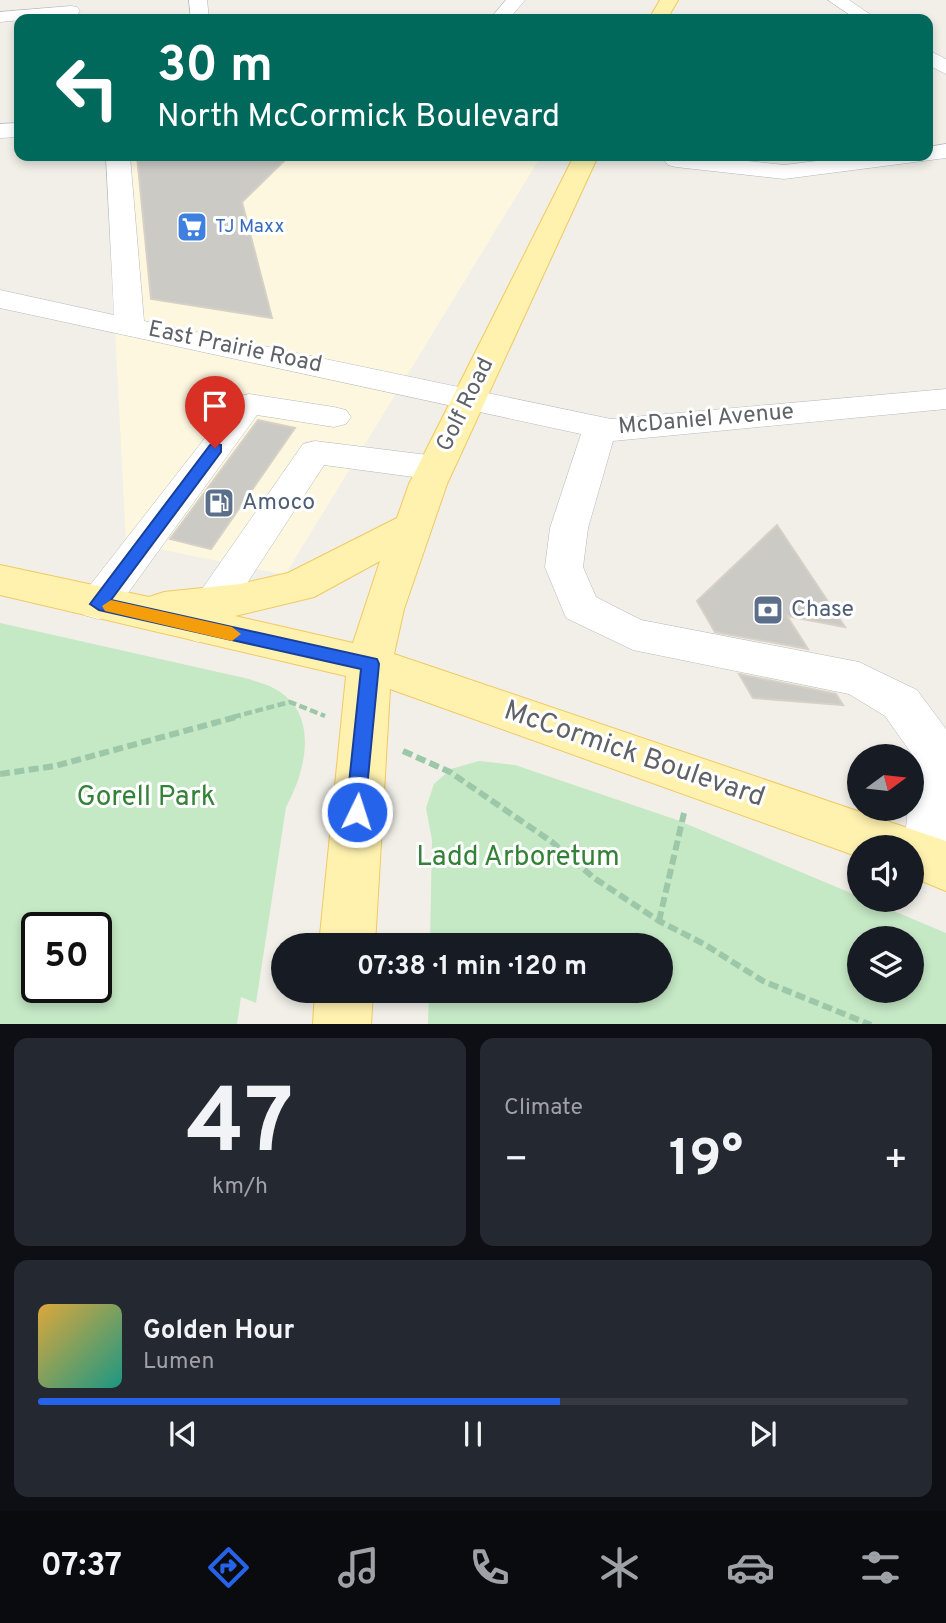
<!DOCTYPE html>
<meta charset="utf-8">
<style>
body{margin:0;font-family:Overpass,sans-serif;background:#242831;color:#f1f3f6;height:100vh;display:flex;flex-direction:column;font-size:26px;white-space:nowrap}
*{box-sizing:border-box;margin:0}
p{font-size:23px;color:#9ea1a6}
.icon{flex:none;width:38px;height:38px;fill:none;stroke:currentColor;stroke-width:2;stroke-linecap:round;stroke-linejoin:round}
.map{position:relative;height:1024px;overflow:hidden}
.details{display:flex;flex-direction:column;gap:14px;padding:14px;background:#0d0f14;flex:1}
.details>*{flex:none}
.banner{position:absolute;left:14px;top:14px;width:919px;height:147px;border-radius:14px;box-shadow:0 4px 10px #0003;background:#00695c;color:#fff;overflow:hidden}
.needle{width:46px;rotate:75deg}
.tools{position:absolute;left:847px;top:744px;display:grid;gap:14px}
.tools a{display:grid;place-items:center;width:77px;height:77px;border-radius:50%;background:#171b24;box-shadow:0 4px 10px #0003;font-size:35px}
.speed{position:absolute;left:21px;top:912px;display:flex;gap:14px;font-size:35px;font-weight:700;text-align:center}
.speed>*{display:grid;place-content:center;width:91px;height:91px;border-radius:50%;background:#171b24;box-shadow:0 4px 10px #0003;line-height:1}
.speed .limit{border:4px solid #111;border-radius:10px;background:#fff;color:#111}
.pin{position:absolute;display:grid;place-items:center;width:60px;height:60px;color:#fff;margin:-72px -30px;border-radius:50% 50% 50% 0;rotate:-45deg;box-shadow:0 0 7px #0007}
.pin .icon{rotate:45deg}
.me{position:absolute;width:77px;margin:-38px;rotate:4deg;stroke-linejoin:round;filter:drop-shadow(0 0 5px #0008)}
.turn{display:flex;align-items:center;gap:24px;height:147px;padding:0 28px;font-size:32px}
.turn .icon{width:91px;height:91px;stroke-width:2.5}
.turn b{display:block;font-size:49px;line-height:60px}
.big{font-size:52px;font-weight:700;line-height:1.1}
.details .tile{flex:1;display:flex;flex-direction:column;justify-content:center;gap:10px;min-width:0;padding:0 24px;border-radius:14px;background:#242831}
.details .dial{align-items:center;gap:0}
.dial b{font-size:91px;line-height:1}
.song{display:flex;align-items:center;gap:21px}
.cover{width:84px;height:84px;border-radius:10px;background:linear-gradient(135deg,hsl(40 70% 55%),hsl(170 70% 35%))}
.played{height:7px;border-radius:4px;background:linear-gradient(90deg,#2563eb 60%,#363941 60%)}
.keys{display:flex;justify-content:space-around;direction:ltr}
.heat{display:flex;justify-content:space-between;align-items:center;font-size:38px;direction:ltr}
.details .tiles{flex:1;display:grid;gap:14px;grid-template-columns:1fr 1fr}
.tile:last-child{grid-column:span 2}
.trip{position:absolute;left:271px;top:933px;width:402px;height:70px;border-radius:35px;background:#171b24;box-shadow:0 4px 10px #0003;font-weight:700;line-height:70px;text-align:center}
.dock{display:flex;height:112px;justify-content:space-around;align-items:center;background:#090b0e;color:#9ea1a6}
.dock .icon{width:49px;height:49px}
.dock .on{color:#2563eb}
.dock b{font-size:32px;color:#f1f3f6}
.map>svg:first-child{display:block}
</style>
<div class="map">
<svg width="946" height="1025" viewBox="0 0 946 1025">
<rect width="100%" height="100%" fill="#f1efe8"/>
<path fill="#fef7e0" d="M106 156H541L285 575 126 542Z"/>
<path fill="#c5e8c5" fill-rule="evenodd" d="M0 623 249 679C257 682 267 684 275 689 320 713 306 771 286 807L256 1003 241 997 237 1024H0ZM37 928H96V987H37Z
M479 761 515 765 677 820 946 933V1024H428L429 991 662 990V945H430L432 840 426 808 434 784 451 769ZM859 938H912V990H859Z"/>
<path fill="#cccac5" stroke="#d6d1c6" stroke-width="2" d="M137 156H289L242 202 272 318 151 299Z
M258 420 295 428 211 549 170 539Z
M777 525 845 627 787 616 808 649 715 632 697 601Z
M739 674 836 694 843 705 753 698Z"/>
<g fill="none" stroke-linecap="round" stroke-linejoin="round">
<g stroke="#b5b8bc" stroke-width="1">
<path id="minor" d="M189 0H207L209 19H191Z
M506 0H525L509 19H490Z
M828 0H849L877 19H856Z
M71 6 77 7 80 11 77 15 0 22V12Z
M928 50 946 59V74L928 65Z
M19 123V137L0 138V124Z
M946 144V158L784 179 676 167 668 165 664 160 667 156H702L784 165 857 156H928V147Z
M106 156H130L144 321 611 419 946 389V409L613 441 588 528 583 567 596 597 641 620 859 662 917 690 946 729V875L928 882 912 876V847H904L908 808H912L914 757 885 716 849 694 633 650 566 618 545 567 550 528 581 434 0 308V290L114 315Z
M249 394 334 407 346 410 351 417 346 424 334 427 257 415 112 615 98 619 84 615 78 604 84 593 237 397Z
M315 441 436 456 448 460 454 468 448 476 436 480 324 465 212 637 198 642 184 637 178 626 184 615 303 444Z"/>
</g>
<g stroke="#f2c960" stroke-width="2">
<path id="major" d="M660 0H678L667 19H649Z
M574 156H598L447 484 404 609 394 654 946 841V891L912 877V847H859V857L390 689 375 945H319L346 676 0 595V565L149 597 164 592 240 584 288 573 397 518 409 484ZM380 561 353 643 235 616 314 597Z
M315 990H373L371 1025H313Z"/>
</g>
<path stroke="#9cc7a9" stroke-width="4.5" stroke-dasharray="8 3.5" stroke-linecap="butt" d="M233 717 290 702 325 716"/>
<path stroke="#9cc7a9" stroke-width="6" stroke-dasharray="10 4.5" stroke-linecap="butt" d="M403 751 450 772 552 842 594 878 659 921 704 944 763 981 871 1025
M0 774 55 766 240 716
M659 921 684 813"/>
<use href="#minor" fill="#fff" fill-rule="evenodd"/>
<use href="#major" fill="#fff2af" fill-rule="evenodd"/>
</g>
<path fill="#2563eb" stroke="#184099" stroke-width="2" d="M215 443 221 445V452L111 600 377 659 379 664 364 819 357 821 349 819 346 812 361 669 99 610 90 604 210 445Z"/>
<path fill="#f59e0b" d="M111 600 232 627 241 634 232 641 105 611 102 606Z"/>
<defs>
<g id="supermarket-square" transform="scale(1.575)"><rect x="-9" y="-9" width="18" height="18" rx="4" fill="#3f7fe0" stroke="#fff"/><path d="M-6-5.5h2.5l.6 2H6L4.5 2H-2.5L-4.4-4H-6ZM-1.5 3.2a1.3 1.3 0 1 0 .1 0ZM3 3.2a1.3 1.3 0 1 0 .1 0Z" fill="#fff"/></g>
<g id="fuel-square" transform="scale(1.575)"><rect x="-9" y="-9" width="18" height="18" rx="4" fill="#5c6f8a" stroke="#fff"/><path d="M-5.5-6h7V0h2V4h1.3V-2.5L3-4.5l.8-.8L6-3V5H2.5V1h-1V6h-7ZM-4.2-4.7v3.2H.2V-4.7Z" fill="#fff"/></g>
<g id="bank-square" transform="scale(1.575)"><rect x="-9" y="-9" width="18" height="18" rx="4" fill="#5c6f8a" stroke="#fff"/><path d="M-6-4H6V4H-6ZM0-2.3a2.3 2.3 0 1 0 0 4.6a2.3 2.3 0 1 0 0-4.6Z" fill="#fff"/></g>
</defs>
<g fill-rule="evenodd">
<use href="#supermarket-square" x="192" y="227"/>
<use href="#fuel-square" x="219" y="503"/>
<use href="#bank-square" x="768" y="610"/>
</g>
<g text-anchor="middle" dominant-baseline="central" stroke-width="6" stroke-linejoin="round" paint-order="stroke">
<g font-size="19" fill="#366cbe" stroke="#fff" text-anchor="start">
<text x="215" y="227">TJ Maxx</text>
</g>
<g font-size="23" fill="#5f6368" stroke="#fff">
<text transform="translate(235 348) rotate(12)">East Prairie Road</text>
<text transform="translate(466 405) rotate(-64)">Golf Road</text>
<text transform="translate(706 420) rotate(-5)">McDaniel Avenue</text>
</g>
<g font-size="23" fill="#4e5e75" stroke="#fff" text-anchor="start">
<text x="242" y="503">Amoco</text>
<text x="791" y="610">Chase</text>
</g>
<g font-size="28" fill="#5f6368" stroke="#fff">
<text transform="translate(634 755) rotate(19)">McCormick Boulevard</text>
</g>
<g font-size="28" fill="#348238" stroke="#fff">
<text x="146" y="798">Gorell Park</text>
<text x="518" y="858">Ladd Arboretum</text>
</g>
</g>
</svg>
<div class="tools">
<a><svg class="needle" viewBox="-14 -14 28 28"><path d="M0-13l5 13h-10z" fill="#e53935"/><path d="M0 13l5-13h-10z" fill="#9ea1a6"/></svg></a>
<a><svg class="icon" aria-label="sound" viewBox="0 0 24 24"><path d="M4 9h4l5-4v14l-5-4H4zM17 9q2 3 0 6"/></svg></a>
<a><svg class="icon" aria-label="layers" viewBox="0 0 24 24"><path d="M12 4l9 5-9 5-9-5zM3 14l9 5 9-5"/></svg></a>
</div>
<div class="speed"><div class="limit">50</div></div>
<div class="pin" style="left:215px;top:448px;background:#d93025"><svg class="icon" aria-label="arrive" viewBox="0 0 24 24"><path d="M6 21V4h12l-3 4 3 4H6"/></svg></div>
<svg class="me" style="left:357px;top:812px" viewBox="-20 -20 40 40"><circle r="17" fill="#2563eb" stroke="#fff" stroke-width="3"/><path d="M0-11L8 9 0 5-8 9z" fill="#fff"/></svg>
<div class="trip">07:38 · 1 min · 120 m</div>
<div class="banner">
<div class="turn"><svg class="icon" aria-label="left" viewBox="0 0 24 24"><path d="M17 20v-9H6M10 6l-5 5 5 5"/></svg><div><b>30 m</b>North McCormick Boulevard</div></div>
</div>
</div>
<section class="details">
<div class="tiles">
<div class="tile dial"><b>47</b><p>km/h</p></div>
<div class="tile"><p>Climate</p>
<div class="heat"><a>−</a><b class="big">19°</b><a>+</a></div>
</div>
<div class="tile">
<div class="song"><i class="cover"></i><div><b>Golden Hour</b><p>Lumen</p></div></div>
<div class="played"></div>
<div class="keys"><svg class="icon" aria-label="previous" viewBox="0 0 24 24"><path d="M18 5L8 12l10 7zM5 5v14"/></svg><svg class="icon" aria-label="pause" viewBox="0 0 24 24"><path d="M8 5v14M16 5v14"/></svg><svg class="icon" aria-label="next" viewBox="0 0 24 24"><path d="M6 5l10 7-10 7zM19 5v14"/></svg></div>
</div>
</div>
</section>
<nav class="dock">
<b>07:37</b>
<svg class="icon on" aria-label="directions" viewBox="0 0 24 24"><path d="M12 3l9 9-9 9-9-9zM9 14v-3h6M13 9l2 2-2 2"/></svg>
<svg class="icon" aria-label="music" viewBox="0 0 24 24"><path d="M9 18V5l10-2v13"/><circle cx="6" cy="18" r="3"/><circle cx="16" cy="16" r="3"/></svg>
<svg class="icon" aria-label="phone" viewBox="0 0 24 24"><path d="M5 4h4l2 5-3 2q2 4 5 5l2-3 5 2v4C11 20 4 13 5 4z"/></svg>
<svg class="icon" aria-label="climate" viewBox="0 0 24 24"><path d="M12 3v18M4 7l16 10M4 17L20 7"/></svg>
<svg class="icon" aria-label="car" viewBox="0 0 24 24"><path d="M5 17H2v-5l4-1 3-4h7l3 4 3 1v5h-3M9 17h6M6 11h13"/><circle cx="7" cy="17" r="2"/><circle cx="17" cy="17" r="2"/></svg>
<svg class="icon" aria-label="filters" viewBox="0 0 24 24"><path d="M4 7h16M4 17h16"/><circle cx="9" cy="7" r="2"/><circle cx="15" cy="17" r="2"/></svg>
</nav>
